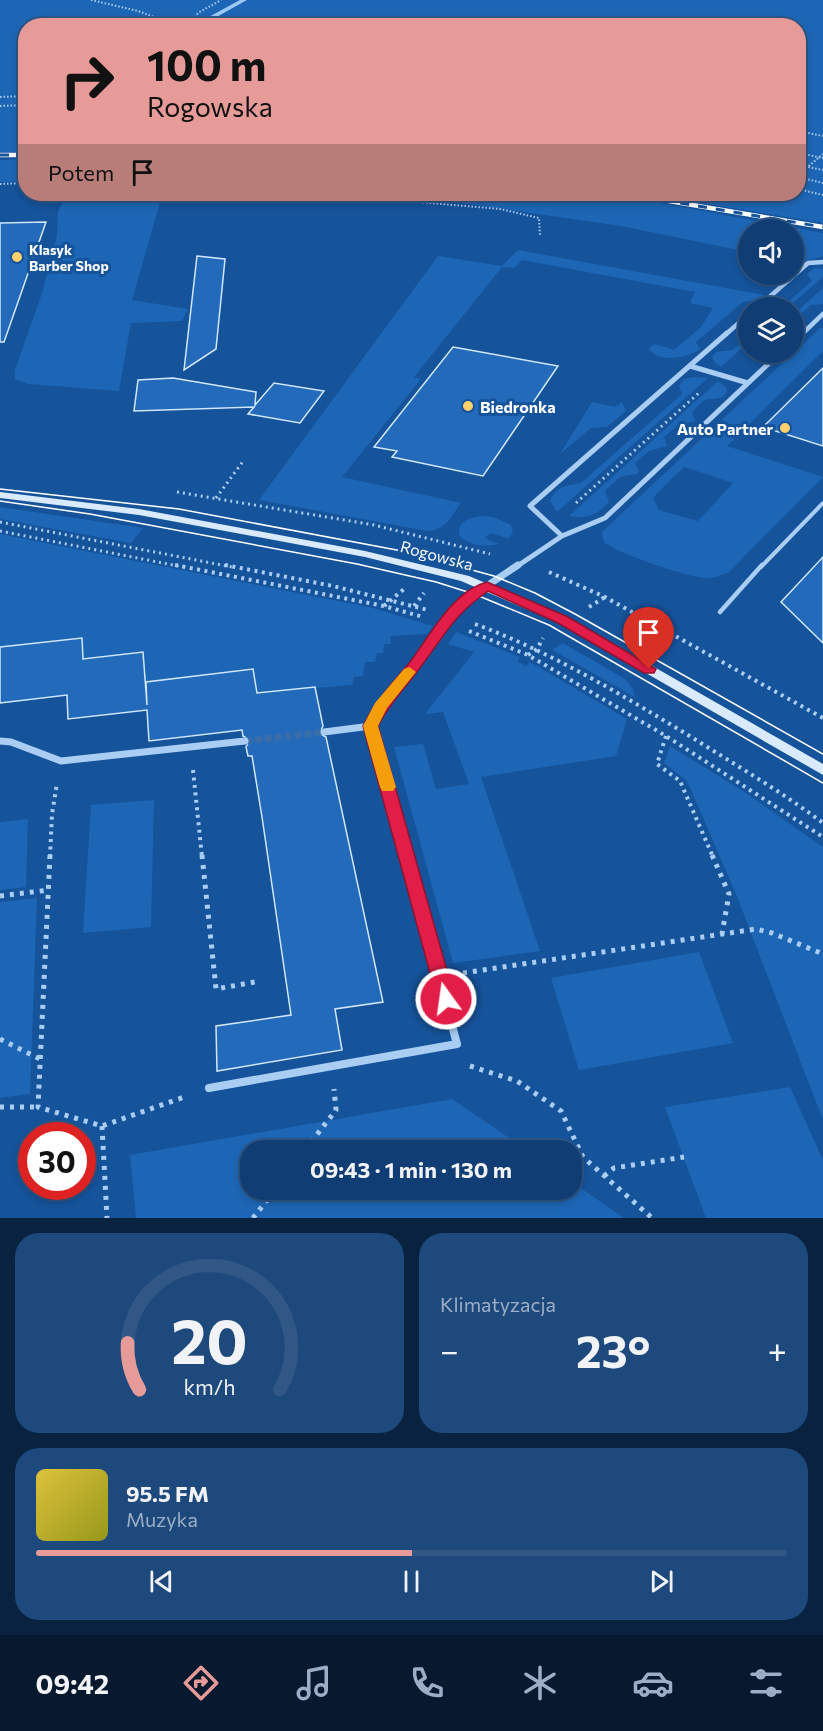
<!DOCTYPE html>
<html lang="pl">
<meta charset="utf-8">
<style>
body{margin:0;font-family:Commissioner,sans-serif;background:#1e497c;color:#f1f3f6;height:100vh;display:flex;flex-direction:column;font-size:22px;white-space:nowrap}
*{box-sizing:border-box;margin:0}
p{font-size:20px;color:#9caec5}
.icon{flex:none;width:33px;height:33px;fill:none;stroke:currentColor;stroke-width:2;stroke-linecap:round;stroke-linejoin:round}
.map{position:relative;height:1218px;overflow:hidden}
.drawer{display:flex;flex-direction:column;gap:15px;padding:15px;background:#092240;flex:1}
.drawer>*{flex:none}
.top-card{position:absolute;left:18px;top:18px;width:788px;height:183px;border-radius:24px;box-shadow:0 3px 9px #0003,0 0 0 2px #305786;background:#e69b98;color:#111;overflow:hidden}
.controls{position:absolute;left:738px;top:219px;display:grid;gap:12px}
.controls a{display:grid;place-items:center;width:66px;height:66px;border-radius:50%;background:#103e74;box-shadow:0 3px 9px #0003,0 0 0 2px #305786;font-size:30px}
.speed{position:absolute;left:18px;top:1122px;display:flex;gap:12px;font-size:30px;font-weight:700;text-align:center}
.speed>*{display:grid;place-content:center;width:78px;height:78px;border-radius:50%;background:#103e74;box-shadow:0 3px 9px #0003,0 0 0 2px #305786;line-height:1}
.speed .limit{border:9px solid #d22;background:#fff;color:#111}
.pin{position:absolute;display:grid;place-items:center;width:51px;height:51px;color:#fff;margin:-62px -26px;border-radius:50% 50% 50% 0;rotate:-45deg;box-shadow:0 0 6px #0007}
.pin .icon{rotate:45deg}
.me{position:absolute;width:66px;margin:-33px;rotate:346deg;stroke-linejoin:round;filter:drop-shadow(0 0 4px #0008)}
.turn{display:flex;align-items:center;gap:21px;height:126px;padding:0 30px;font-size:27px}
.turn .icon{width:78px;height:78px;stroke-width:2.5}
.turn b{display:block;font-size:42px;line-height:51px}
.then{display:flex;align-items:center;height:57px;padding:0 30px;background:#0003;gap:12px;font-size:22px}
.big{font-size:45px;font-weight:700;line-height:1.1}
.drawer .tile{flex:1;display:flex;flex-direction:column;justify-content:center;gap:9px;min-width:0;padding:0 21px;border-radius:24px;background:#1e497c}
.drawer .dial{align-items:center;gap:0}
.dial svg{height:156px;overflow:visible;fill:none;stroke:#305786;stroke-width:7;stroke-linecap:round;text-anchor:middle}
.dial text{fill:#f1f3f6;stroke:none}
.song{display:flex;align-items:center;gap:18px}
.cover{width:72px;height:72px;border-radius:9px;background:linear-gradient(135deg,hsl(50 70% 55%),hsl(60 70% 35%))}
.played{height:6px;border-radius:3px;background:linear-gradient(90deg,#e69b98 50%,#305786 50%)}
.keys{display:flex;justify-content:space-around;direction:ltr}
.heat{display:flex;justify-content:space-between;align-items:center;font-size:33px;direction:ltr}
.drawer .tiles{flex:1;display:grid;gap:15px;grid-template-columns:1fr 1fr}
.tile:last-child{grid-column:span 2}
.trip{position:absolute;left:240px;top:1140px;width:342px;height:60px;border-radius:24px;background:#103e74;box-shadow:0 3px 9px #0003,0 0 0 2px #305786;font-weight:700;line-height:60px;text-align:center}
.dock{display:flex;height:96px;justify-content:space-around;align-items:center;background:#06192e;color:#9caec5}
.dock .icon{width:42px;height:42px}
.dock .on{color:#e69b98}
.dock b{font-size:27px;color:#f1f3f6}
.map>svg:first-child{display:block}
</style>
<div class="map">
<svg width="823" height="1218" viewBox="0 0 823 1218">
<rect width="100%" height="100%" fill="#15539b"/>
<path fill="#1d66b5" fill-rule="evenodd" d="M0 0H823V223L646 194H760L774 196 766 194H798V26H26L25 152H0Z
M25 159V181L0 182V160Z
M68 194 162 195 132 300 188 309 182 321 131 323 119 391 28 384 15 379V370L42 293 57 236 58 211Z
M358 194H582L654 202 823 233V256L802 262 794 260V230H748V252L621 226 469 204Z
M518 250 764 295 758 300 743 302 696 342 700 349C688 358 657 364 649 348L655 344 674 350 701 327 713 308 690 303 695 292 522 260 514 268 502 267 414 377 421 379 342 477 461 503C452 515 445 531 428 531L259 500 438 256 502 266Z
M814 268 823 269V277L788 307H782L812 281 807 274Z
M823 288V304L811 305 800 315 804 322 794 325V314Z
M820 328H823V351L727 446 823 477 728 573C722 574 716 578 710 578 694 580 616 553 604 542L602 534 604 530ZM684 467 733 483 698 521 659 510 653 498Z
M748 337V342L721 367 715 363 712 357 716 352 733 350Z
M694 377 708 378 557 512 550 501C556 487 566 485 581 483L682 394 679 386 684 379Z
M718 381 727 388C727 403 712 396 703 401 699 404 695 409 692 412L695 421 678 425 664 437 667 446 649 451 635 463 639 471 637 474 620 477 605 491 609 502C598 515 586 519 569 516Z
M592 402 615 407 622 402 626 411 607 427 591 428 560 454Z
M0 507 143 528 131 543 0 519Z
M483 516 493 517 511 525 513 531 509 539 491 533 485 538 499 544C485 547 472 546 460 537 455 521 471 517 483 516Z
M0 534 373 608 433 626 427 634 390 636 391 644H384L383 653H377L375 662H365L363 676 354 677 352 685 257 693 252 669 145 682 83 659 82 638 0 647Z
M456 632 520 657 517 661 526 666 530 662 627 719 616 756 481 777 540 951 453 963 394 747 423 744 436 789 469 784 443 712 425 714 474 652 448 644Z
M563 643 625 679 633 689 635 697 552 650Z
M670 746 746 793 823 847V1120L736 894 691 790 686 780 664 763Z
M154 800 151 927 83 933 91 805Z
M28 819 26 887 0 890V822Z
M37 898 30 1094 0 1098V902Z
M699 952 733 1043 579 1070 551 978Z
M790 1087 823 1160V1218H706L665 1107Z
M452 1099 527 1150H250V1190H572V1182L624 1218H136L130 1155Z"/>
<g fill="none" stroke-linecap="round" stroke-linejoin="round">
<path fill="#9cc8f6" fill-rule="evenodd" d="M240 0H247L213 19 228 26H218L205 19Z"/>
</g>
<path fill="#236bba" stroke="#d2e7fd" stroke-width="1.5" d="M46 222 4 342H0V223Z
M197 256 225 259 216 349 184 370Z
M453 347 558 366 483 476 392 457 397 451 374 447Z
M823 368V446L763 427Z
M173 378 256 392 255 405 274 383 324 391 300 423 248 414 254 407 134 411 138 380Z
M823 557V643L781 602Z
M82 638 83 659 143 652 147 705 146 682 253 669 257 693 315 687 323 726 319 733 326 737 383 1002 335 1009 342 1050 217 1071 216 1026 291 1015 262 817 252 756H248L246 747 250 740 243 736 242 730 149 741 147 710 68 719 67 695 0 703V647Z"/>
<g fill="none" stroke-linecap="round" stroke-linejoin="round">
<path stroke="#386daa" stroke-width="7" stroke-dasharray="7 3" stroke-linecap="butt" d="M245 741 324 732"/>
<path stroke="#aacdf3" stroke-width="2" stroke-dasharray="1.5 2" stroke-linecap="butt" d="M91 0 138 11 178 26
M190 21 204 26
M189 26 198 13 221 0
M0 97 26 96
M0 106 26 105
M798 131 823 136
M798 153 823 158
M798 165 823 170
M798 175 823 154
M798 177 823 183
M0 184 26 183
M798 189 823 195
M325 194 500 209 539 218 540 236"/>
<path stroke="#aacdf3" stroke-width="3" stroke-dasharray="2 4" stroke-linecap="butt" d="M177 492 374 525 490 554
M216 498 244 460
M576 503 700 392
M0 522 232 567
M0 531 183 567"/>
<path stroke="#aacdf3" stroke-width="4" stroke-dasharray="3 4.5" stroke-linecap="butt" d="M175 565 384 606 423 617
M225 565 333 586 428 610
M549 572 605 597 823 718
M384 606 404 589
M414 606 424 593
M589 607 605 597
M475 624C553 653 622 695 693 738 737 766 782 792 823 823
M469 631 528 655 666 736 823 837
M528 655 537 649 543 638
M666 736 657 764 680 781 713 857
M193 770 202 857
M50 857 52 814 57 783"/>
<path stroke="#aacdf3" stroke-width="5" stroke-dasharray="4 6" stroke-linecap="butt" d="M50 855 38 1107 102 1126 187 1096
M202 855 216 989 255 982
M712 855 729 894 722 934
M0 896 49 890
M463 973 756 929 772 933 823 954
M0 1039 40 1059
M470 1066 517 1081 561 1111 583 1157 652 1218
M0 1107H38
M102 1126 107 1218
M305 1150 336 1110 334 1089
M604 1176 614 1168 684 1157
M253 1218 275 1190"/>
<path stroke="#aacdf3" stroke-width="4" d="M761 567 823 503"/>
<path stroke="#aacdf3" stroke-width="4.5" d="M720 612 762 565"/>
<path stroke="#aacdf3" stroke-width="4.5" d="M757 308 808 263 823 262
M725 335 748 315
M801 335 823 314"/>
<path stroke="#aacdf3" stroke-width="5" d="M794 341 802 333
M690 366 748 383
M562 536 530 506 727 333
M516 567 562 536 605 518 781 352"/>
<path stroke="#aacdf3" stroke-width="7" d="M324 732 371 726
M0 741 11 742 61 761 245 741
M406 857 371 726 387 700 457 609 463 602 518 565"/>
<path stroke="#aacdf3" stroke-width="8" d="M209 1088 457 1044 406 855"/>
<path fill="#d9eafd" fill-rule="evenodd" d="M0 492 139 509 365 551 469 576 567 617 823 764V775L559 623 461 581 365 557 139 515 0 498Z"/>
<path stroke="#fff" stroke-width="1.5" d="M0 489 179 509 402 551 494 576 535 593 575 614 823 754
M0 501 90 514 357 564 436 582 474 594 549 625 823 783"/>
<g stroke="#fff" stroke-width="4.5">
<path id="rail" d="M0 155H26
M627 194 823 227"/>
</g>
<use href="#rail" stroke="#15539b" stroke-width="3" stroke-dasharray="9" stroke-linecap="butt"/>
</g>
<path fill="#e11d48" stroke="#92132f" stroke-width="1.5" d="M487 582 568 617 656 669 654 673H644L558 623 488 591C454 615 446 633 422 665 407 686 390 702 378 726L455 999 452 1004 446 1006 440 1004 437 999 363 726C375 701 393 683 410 662 430 636 452 591 487 582Z"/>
<path fill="#f59e0b" d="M409 667 416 672 387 708 378 726 396 787 393 791H382L380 787 363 726 375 703 404 669Z"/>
<g fill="#ffd06c" stroke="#15539b" stroke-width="2">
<circle cx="17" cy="257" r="6"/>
<circle cx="468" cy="406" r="6"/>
<circle cx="785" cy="428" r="6"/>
</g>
<g text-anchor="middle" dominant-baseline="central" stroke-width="6" stroke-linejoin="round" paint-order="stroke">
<g font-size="14" font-weight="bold" fill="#fff" stroke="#15539b" text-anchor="start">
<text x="29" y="249">Klasyk<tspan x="29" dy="16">Barber Shop</tspan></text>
</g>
<g font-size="16" font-weight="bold" fill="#fff" stroke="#15539b" text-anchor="start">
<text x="480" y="406">Biedronka</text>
<text x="773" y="428" text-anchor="end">Auto Partner</text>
</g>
<g font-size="16" fill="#fff" stroke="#15539b">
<text transform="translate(437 555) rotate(15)">Rogowska</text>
</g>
</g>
</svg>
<div class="controls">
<a><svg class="icon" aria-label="sound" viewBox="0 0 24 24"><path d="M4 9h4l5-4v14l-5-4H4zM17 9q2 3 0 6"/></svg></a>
<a><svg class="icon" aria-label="layers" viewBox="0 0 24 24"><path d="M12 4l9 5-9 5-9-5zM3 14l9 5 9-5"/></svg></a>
</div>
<div class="speed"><div class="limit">30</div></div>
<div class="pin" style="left:649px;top:669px;background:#d93025"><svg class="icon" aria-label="arrive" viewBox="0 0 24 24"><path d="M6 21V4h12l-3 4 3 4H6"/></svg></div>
<svg class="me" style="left:446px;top:999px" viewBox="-20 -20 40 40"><circle r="17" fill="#e11d48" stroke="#fff" stroke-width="3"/><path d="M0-11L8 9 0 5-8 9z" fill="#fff"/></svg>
<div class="trip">09:43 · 1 min · 130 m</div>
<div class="top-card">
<div class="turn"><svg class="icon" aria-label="right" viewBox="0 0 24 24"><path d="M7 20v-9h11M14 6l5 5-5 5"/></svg><div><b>100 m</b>Rogowska</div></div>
<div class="then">Potem<svg class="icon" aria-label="arrive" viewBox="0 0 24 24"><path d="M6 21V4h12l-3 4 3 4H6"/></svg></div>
</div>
</div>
<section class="drawer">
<div class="tiles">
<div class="tile dial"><svg viewBox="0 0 100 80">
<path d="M14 69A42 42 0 1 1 86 69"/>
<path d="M14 69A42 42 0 0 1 8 45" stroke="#e69b98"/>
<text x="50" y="56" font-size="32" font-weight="700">20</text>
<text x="50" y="72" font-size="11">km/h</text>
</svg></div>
<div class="tile"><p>Klimatyzacja</p>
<div class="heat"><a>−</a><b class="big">23°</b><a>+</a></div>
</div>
<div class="tile">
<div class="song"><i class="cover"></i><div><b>95.5 FM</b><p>Muzyka</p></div></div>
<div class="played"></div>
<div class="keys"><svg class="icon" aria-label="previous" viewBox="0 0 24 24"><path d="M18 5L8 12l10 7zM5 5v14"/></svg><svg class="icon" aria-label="pause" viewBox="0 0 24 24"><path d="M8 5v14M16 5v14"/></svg><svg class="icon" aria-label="next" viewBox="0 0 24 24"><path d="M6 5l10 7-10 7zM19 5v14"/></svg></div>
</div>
</div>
</section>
<nav class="dock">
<b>09:42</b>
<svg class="icon on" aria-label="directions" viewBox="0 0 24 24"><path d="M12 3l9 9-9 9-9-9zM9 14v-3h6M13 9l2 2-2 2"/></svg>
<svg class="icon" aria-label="music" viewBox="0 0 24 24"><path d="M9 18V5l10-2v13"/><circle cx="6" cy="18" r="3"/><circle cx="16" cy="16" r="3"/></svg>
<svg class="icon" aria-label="phone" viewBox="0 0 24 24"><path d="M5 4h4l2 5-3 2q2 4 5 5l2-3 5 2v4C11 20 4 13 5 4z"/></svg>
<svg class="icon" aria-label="climate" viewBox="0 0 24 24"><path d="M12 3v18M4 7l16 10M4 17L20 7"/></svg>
<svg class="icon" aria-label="car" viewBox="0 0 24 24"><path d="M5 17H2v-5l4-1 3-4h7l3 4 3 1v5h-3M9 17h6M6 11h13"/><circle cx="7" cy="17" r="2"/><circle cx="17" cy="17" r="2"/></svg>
<svg class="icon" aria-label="filters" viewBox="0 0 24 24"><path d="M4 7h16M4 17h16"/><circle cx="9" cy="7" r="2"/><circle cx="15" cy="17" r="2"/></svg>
</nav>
